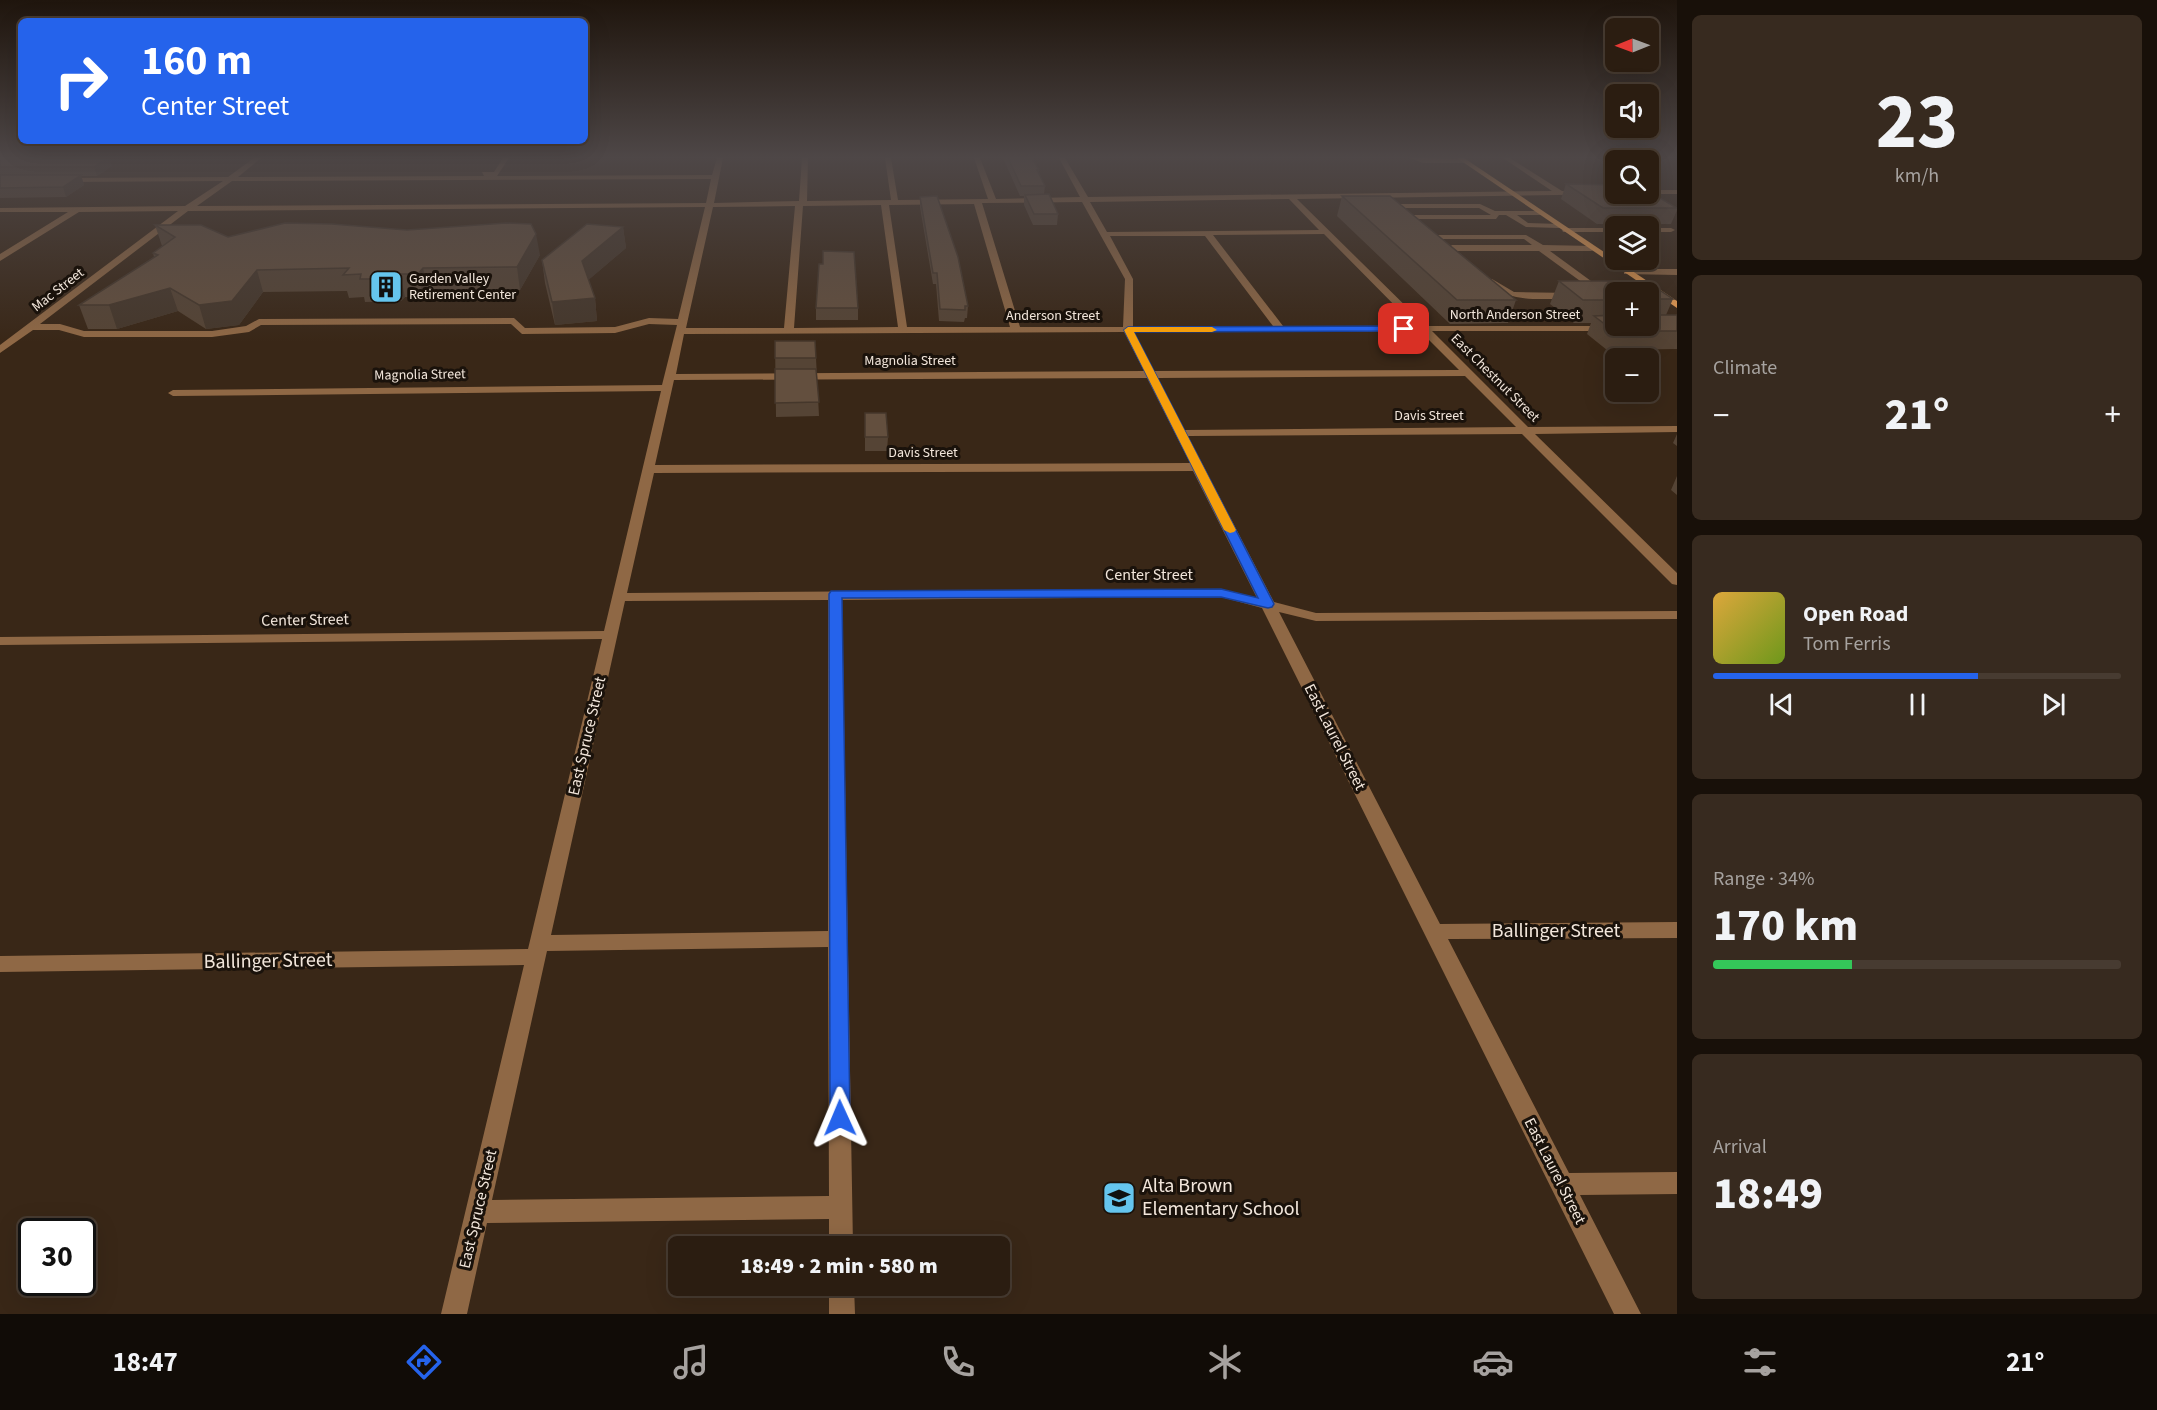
<!DOCTYPE html>
<meta charset="utf-8">
<style>
body{margin:0;font-family:"Source Sans 3",sans-serif;background:#372a1f;color:#f1f3f6;height:100vh;display:flex;flex-direction:column;font-size:22px;white-space:nowrap}
*{box-sizing:border-box;margin:0}
p{font-size:20px;color:#a6a29f}
.icon{flex:none;width:33px;height:33px;fill:none;stroke:currentColor;stroke-width:2;stroke-linecap:round;stroke-linejoin:round}
.map{position:relative;flex:1;overflow:hidden}
.drawer{display:flex;flex-direction:column;gap:15px;padding:15px;background:#181009;width:480px}
.drawer>*{flex:none}
.hud{position:absolute;left:18px;top:18px;width:570px;height:126px;border-radius:9px;box-shadow:0 6px 24px #0002,0 0 0 2px #473b31;background:#2563eb;color:#fff;overflow:hidden}
.needle{width:39px;rotate:269deg}
.controls{position:absolute;left:1605px;top:18px;display:grid;gap:12px}
.controls a{display:grid;place-items:center;width:54px;height:54px;border-radius:9px;background:#2b1d11;box-shadow:0 6px 24px #0002,0 0 0 2px #473b31;font-size:30px}
.speed{position:absolute;left:18px;top:1218px;display:flex;gap:12px;font-size:30px;font-weight:700;text-align:center}
.speed>*{display:grid;place-content:center;width:78px;height:78px;border-radius:50%;background:#2b1d11;box-shadow:0 6px 24px #0002,0 0 0 2px #473b31;line-height:1}
.speed .limit{border:3px solid #111;border-radius:9px;background:#fff;color:#111}
.pin{position:absolute;display:grid;place-items:center;width:51px;height:51px;color:#fff;margin:-26px;border-radius:12px;box-shadow:0 3px 9px #0006}
.me{position:absolute;width:66px;margin:-33px;rotate:359deg;stroke-linejoin:round;filter:drop-shadow(0 0 4px #0008)}
.turn{display:flex;align-items:center;gap:21px;height:126px;padding:0 24px;font-size:27px}
.turn .icon{width:78px;height:78px;stroke-width:2.5}
.turn b{display:block;font-size:42px;line-height:51px}
.big{font-size:45px;font-weight:800;line-height:1.1}
.drawer .tile{flex:1;display:flex;flex-direction:column;justify-content:center;gap:9px;min-width:0;padding:0 21px;border-radius:9px;background:#372a1f}
.drawer .dial{align-items:center;gap:0}
.dial b{font-size:78px;line-height:1}
.song{display:flex;align-items:center;gap:18px}
.cover{width:72px;height:72px;border-radius:9px;background:linear-gradient(135deg,hsl(40 70% 55%),hsl(80 70% 35%))}
.played{height:6px;border-radius:3px;background:linear-gradient(90deg,#2563eb 65%,#473b31 65%)}
.keys{display:flex;justify-content:space-around;direction:ltr}
.heat{display:flex;justify-content:space-between;align-items:center;font-size:33px;direction:ltr}
.charge{height:9px;border-radius:4px;background:linear-gradient(90deg,#34c759 34%,#473b31 0)}
.trip{position:absolute;left:668px;top:1236px;width:342px;height:60px;border-radius:9px;background:#2b1d11;box-shadow:0 6px 24px #0002,0 0 0 2px #473b31;font-weight:800;line-height:60px;text-align:center}
.tab-bar{display:flex;height:96px;justify-content:space-around;align-items:center;background:#110c07;color:#a6a29f}
.tab-bar .icon{width:42px;height:42px}
.tab-bar .selected{color:#2563eb}
.tab-bar b{font-size:27px;color:#f1f3f6}
main{display:flex;flex:1;min-height:0}
.map>svg:first-child{display:block}
</style>
<main>
<div class="map">
<svg width="1677" height="1314" viewBox="0 0 1677 1314">
<rect width="100%" height="100%" fill="#392717"/>
<g fill="none" stroke-linecap="round" stroke-linejoin="round">
<path fill="#8f6845" fill-rule="evenodd" d="M254 158H261L238 177 484 176 482 172H494L503 158H509L497 176 712 175 717 158H723L714 203 799 201 802 158H808L807 201 891 200 885 158H891L898 200 988 199 974 158H980L996 199 1080 197 1059 158H1065L1088 197 1552 191 1503 158H1510L1562 191 1616 190V194H1619L1297 199 1426 326H1610L1612 328 1607 331H1432L1528 427 1677 426V432L1535 434 1677 573V585L1672 584 1522 434 1188 436 1274 602 1316 613 1677 611V619L1316 621 1279 612 1440 924 1677 922V938L1448 939 1569 1173 1677 1172V1194L1580 1195 1641 1314H1614L1262 608 1221 597 842 600 853 1246H829V1219L487 1223 467 1314H441L524 965 0 972V956L528 949 602 639 0 645V637L604 631 661 391 173 396 168 393 173 390 662 385 677 325 649 324 615 333 522 334 511 324 261 325 249 332 212 337H84L59 330H33L0 353V345L178 211 79 212 0 261V254L68 212H0V208L185 206 223 181 63 182 59 180 63 178 228 177ZM711 179 706 203 197 206 232 181ZM1289 199 1319 230 1107 232 1090 202ZM1082 202 1125 279 1123 327H1020L982 203ZM974 204 1010 327H907L889 205ZM881 205 898 327 794 328 803 206ZM795 206 784 328H686L713 207ZM705 207 678 319 649 318 615 327 525 328 514 318 259 319 246 326 212 331H84L60 324H40L188 211ZM1324 234 1415 326H1283L1213 235ZM1110 236H1205L1273 326 1133 327V279ZM1124 332 1144 371 676 374 684 334ZM1134 332H1421L1459 370 1154 371ZM1465 376 1516 427 1184 430 1158 378ZM1147 378 1190 463 655 465 674 380ZM1193 471 1257 598 1221 589 627 593 654 473ZM828 600V931L551 935 625 601ZM828 947 829 1196 492 1200 547 951Z
M1410 158 1464 159 1468 161 1464 163H1423Z
M1648 190H1677V194H1645H1648Z
M1398 204H1480L1495 211H1540L1544 213 1543 215H1517L1528 223 1559 224 1563 226 1559 228 1526 227 1506 215H1499L1496 219H1411V215H1491L1479 208H1401L1397 206Z
M1566 228H1616V232H1563L1562 230Z
M1648 228H1671L1675 230 1671 232H1648Z
M1438 235H1526L1543 245 1594 246V250L1591 251H1550L1606 292 1598 294 1539 251H1452L1448 248 1452 245H1532L1524 239H1435L1434 237Z
M1627 269H1677V275L1624 274V270Z
M1492 279 1514 292 1572 293 1577 296 1572 299C1542 298 1513 304 1489 284L1488 282Z
M829 1286H854L855 1314H829Z"/>
<path fill="#f3a355" fill-rule="evenodd" d="M1457 158H1464L1677 301V308Z"/>
</g>
<path fill="#554435" fill-rule="evenodd" d="M0 158 112 166 97 176H81L84 185 66 197 0 198Z
M1003 158H1032L1039 170V173L1045 186 1044 194 1058 214 1057 225H1033L1024 205V196H1020Z
M1566 184 1677 208V210L1671 224H1597L1561 199Z
M1342 196 1516 300 1508 323 1450 324 1337 216Z
M920 197 968 306 967 318H965L964 322 939 321 936 284H933L920 207Z
M155 225 228 237 540 255 520 290H428L423 297H405L401 301 365 302 364 297 349 298 347 291 263 292 239 325 206 329 178 311 117 329H88L79 305 154 257 153 253 162 246Z
M623 227 626 248 588 280 595 298 597 321 555 325 545 283 542 260Z
M823 264 858 308V320H816V308Z
M1559 281H1646L1673 299 1666 315H1677V349L1607 350 1587 334 1591 323H1574L1550 304ZM1616 292H1648V326H1616Z
M775 341 816 358 819 416 776 417Z
M865 413 888 437 887 451H865Z
M1677 434V446L1673 443Z
M1677 476V495L1671 490Z"/>
<path fill="#45372b" d="M107 158H109L112 166 97 176 94 167Z
M81 175 84 185 66 197 63 187Z
M623 227 626 248 585 283 582 261Z
M536 234 540 255 520 290 517 267Z
M423 268 428 290 423 297 418 274Z
M257 270 263 292 239 325 206 329 199 305Z
M400 274 405 297 401 301 396 279Z
M170 288 178 311 117 329 109 305Z
M595 298 597 321 555 325 552 302Z"/>
<path fill="#634f3e" stroke="#45372b" stroke-width="1.5" d="M0 158H107L94 167H0Z
M1008 158H1032L1039 170H1037L1045 186H1021Z
M0 175H81L63 187 0 188Z
M1566 184 1616 185V194H1648V191L1677 208H1603Z
M1049 194 1058 214H1034L1025 195Z
M937 196 958 257 968 306H965V310L940 309 937 273H933L920 197Z
M1342 196H1390L1516 300H1457Z
M285 223 332 224 407 230 506 223 531 224 536 234 517 267 423 268 418 274H400L396 279H360L361 274 343 275 349 268 257 270 232 301 199 305 170 288 109 305H79L158 255 153 253 175 237 155 225H201L228 237Z
M587 224 623 227 582 261 595 298 552 302 542 260Z
M823 251 854 252 858 308H816L819 264H823Z
M1559 281H1646L1673 299H1648V292H1616V300H1583Z
M1616 315V326H1648V315H1677V331H1614L1594 316Z
M775 341H815L816 358H775Z
M775 369H816L819 402 775 403Z
M865 413H886L888 437H865Z"/>
<linearGradient id="sky" x2="0" y2="1"><stop stop-color="#1f150d"/><stop offset="0.46" stop-color="#4e4747"/><stop offset="1" stop-color="#4e4747" stop-opacity="0"/></linearGradient>
<rect width="1677" height="342" fill="url(#sky)"/>
<path fill="#2563eb" stroke="#184099" stroke-width="1.5" d="M1404 326 1408 327V331L1134 332 1274 604 1272 607 1268 608 1221 597 842 598 850 1118 847 1124 840 1127 833 1124 830 1118 829 594 831 591 1221 589 1258 598 1124 330 1128 327Z"/>
<path fill="#f59e0b" d="M1128 327H1212L1217 330 1212 332H1134L1236 530 1234 532 1230 533 1224 530 1124 330Z"/>
<defs>
<g id="building-square" transform="scale(1.725)"><rect x="-9" y="-9" width="18" height="18" rx="4" fill="#65c5ee" stroke="#1a120b"/><path d="M-4-6H4V6H1V3H-1V6H-4ZM-2.5-4.3h1.7v1.8h-1.7ZM.8-4.3h1.7v1.8H.8ZM-2.5-1h1.7V.8h-1.7ZM.8-1h1.7V.8H.8Z" fill="#111"/></g>
<g id="school-square" transform="scale(1.725)"><rect x="-9" y="-9" width="18" height="18" rx="4" fill="#65c5ee" stroke="#1a120b"/><path d="M0-5L7-2L0 1L-7-2ZM-4 1L0 2.5L4 1V4Q0 6-4 4Z" fill="#111"/></g>
</defs>
<g fill-rule="evenodd">
<use href="#building-square" x="386" y="287"/>
<use href="#school-square" x="1119" y="1198"/>
</g>
<g text-anchor="middle" dominant-baseline="central" stroke-width="6" stroke-linejoin="round" paint-order="stroke">
<g font-size="14" fill="#f2e6db" stroke="#1a120b" text-anchor="start">
<text x="409" y="279">Garden Valley<tspan x="409" dy="16">Retirement Center</tspan></text>
</g>
<g font-size="14" fill="#f2e6db" stroke="#1a120b">
<text transform="translate(58 290) rotate(-38)">Mac Street</text>
<text x="1515" y="315">North Anderson Street</text>
<text x="1053" y="316">Anderson Street</text>
<text x="910" y="361">Magnolia Street</text>
<text transform="translate(420 375) rotate(-1)">Magnolia Street</text>
<text transform="translate(1495 378) rotate(45)">East Chestnut Street</text>
<text x="1429" y="416">Davis Street</text>
<text x="923" y="453">Davis Street</text>
</g>
<g font-size="16" fill="#f2e6db" stroke="#1a120b">
<text x="1149" y="575">Center Street</text>
<text transform="translate(305 620) rotate(-1)">Center Street</text>
<text transform="translate(587 736) rotate(-77)">East Spruce Street</text>
<text transform="translate(1335 737) rotate(63)">East Laurel Street</text>
<text transform="translate(1555 1171) rotate(63)">East Laurel Street</text>
<text transform="translate(478 1209) rotate(-77)">East Spruce Street</text>
</g>
<g font-size="20" fill="#f2e6db" stroke="#1a120b">
<text x="1556" y="931">Ballinger Street</text>
<text transform="translate(268 961) rotate(-1)">Ballinger Street</text>
</g>
<g font-size="20" fill="#f2e6db" stroke="#1a120b" text-anchor="start">
<text x="1142" y="1186">Alta Brown<tspan x="1142" dy="23">Elementary School</tspan></text>
</g>
</g>
</svg>
<div class="controls">
<a><svg class="needle" viewBox="-14 -14 28 28"><path d="M0-13l5 13h-10z" fill="#e53935"/><path d="M0 13l5-13h-10z" fill="#a6a29f"/></svg></a>
<a><svg class="icon" aria-label="sound" viewBox="0 0 24 24"><path d="M4 9h4l5-4v14l-5-4H4zM17 9q2 3 0 6"/></svg></a>
<a><svg class="icon" aria-label="search" viewBox="0 0 24 24"><circle cx="10" cy="10" r="6"/><path d="M15 15l6 6"/></svg></a>
<a><svg class="icon" aria-label="layers" viewBox="0 0 24 24"><path d="M12 4l9 5-9 5-9-5zM3 14l9 5 9-5"/></svg></a>
<a>+</a>
<a>−</a>
</div>
<div class="speed"><div class="limit">30</div></div>
<div class="pin" style="left:1404px;top:329px;background:#d93025"><svg class="icon" aria-label="arrive" viewBox="0 0 24 24"><path d="M6 21V4h12l-3 4 3 4H6"/></svg></div>
<svg class="me" style="left:840px;top:1118px" viewBox="-20 -20 40 40"><path d="M0-17L14 15 0 8-14 15z" fill="#2563eb" stroke="#fff" stroke-width="4"/></svg>
<div class="trip">18:49 · 2 min · 580 m</div>
<div class="hud">
<div class="turn"><svg class="icon" aria-label="right" viewBox="0 0 24 24"><path d="M7 20v-9h11M14 6l5 5-5 5"/></svg><div><b>160 m</b>Center Street</div></div>
</div>
</div>
<section class="drawer">
<div class="tile dial"><b>23</b><p>km/h</p></div>
<div class="tile"><p>Climate</p>
<div class="heat"><a>−</a><b class="big">21°</b><a>+</a></div>
</div>
<div class="tile">
<div class="song"><i class="cover"></i><div><b>Open Road</b><p>Tom Ferris</p></div></div>
<div class="played"></div>
<div class="keys"><svg class="icon" aria-label="previous" viewBox="0 0 24 24"><path d="M18 5L8 12l10 7zM5 5v14"/></svg><svg class="icon" aria-label="pause" viewBox="0 0 24 24"><path d="M8 5v14M16 5v14"/></svg><svg class="icon" aria-label="next" viewBox="0 0 24 24"><path d="M6 5l10 7-10 7zM19 5v14"/></svg></div>
</div>
<div class="tile"><p>Range · 34%</p><b class="big">170 km</b><div class="charge"></div></div>
<div class="tile"><p>Arrival</p><b class="big">18:49</b></div>
</section>
</main>
<nav class="tab-bar">
<b>18:47</b>
<svg class="icon selected" aria-label="directions" viewBox="0 0 24 24"><path d="M12 3l9 9-9 9-9-9zM9 14v-3h6M13 9l2 2-2 2"/></svg>
<svg class="icon" aria-label="music" viewBox="0 0 24 24"><path d="M9 18V5l10-2v13"/><circle cx="6" cy="18" r="3"/><circle cx="16" cy="16" r="3"/></svg>
<svg class="icon" aria-label="phone" viewBox="0 0 24 24"><path d="M5 4h4l2 5-3 2q2 4 5 5l2-3 5 2v4C11 20 4 13 5 4z"/></svg>
<svg class="icon" aria-label="climate" viewBox="0 0 24 24"><path d="M12 3v18M4 7l16 10M4 17L20 7"/></svg>
<svg class="icon" aria-label="car" viewBox="0 0 24 24"><path d="M5 17H2v-5l4-1 3-4h7l3 4 3 1v5h-3M9 17h6M6 11h13"/><circle cx="7" cy="17" r="2"/><circle cx="17" cy="17" r="2"/></svg>
<svg class="icon" aria-label="filters" viewBox="0 0 24 24"><path d="M4 7h16M4 17h16"/><circle cx="9" cy="7" r="2"/><circle cx="15" cy="17" r="2"/></svg>
<b>21°</b>
</nav>
